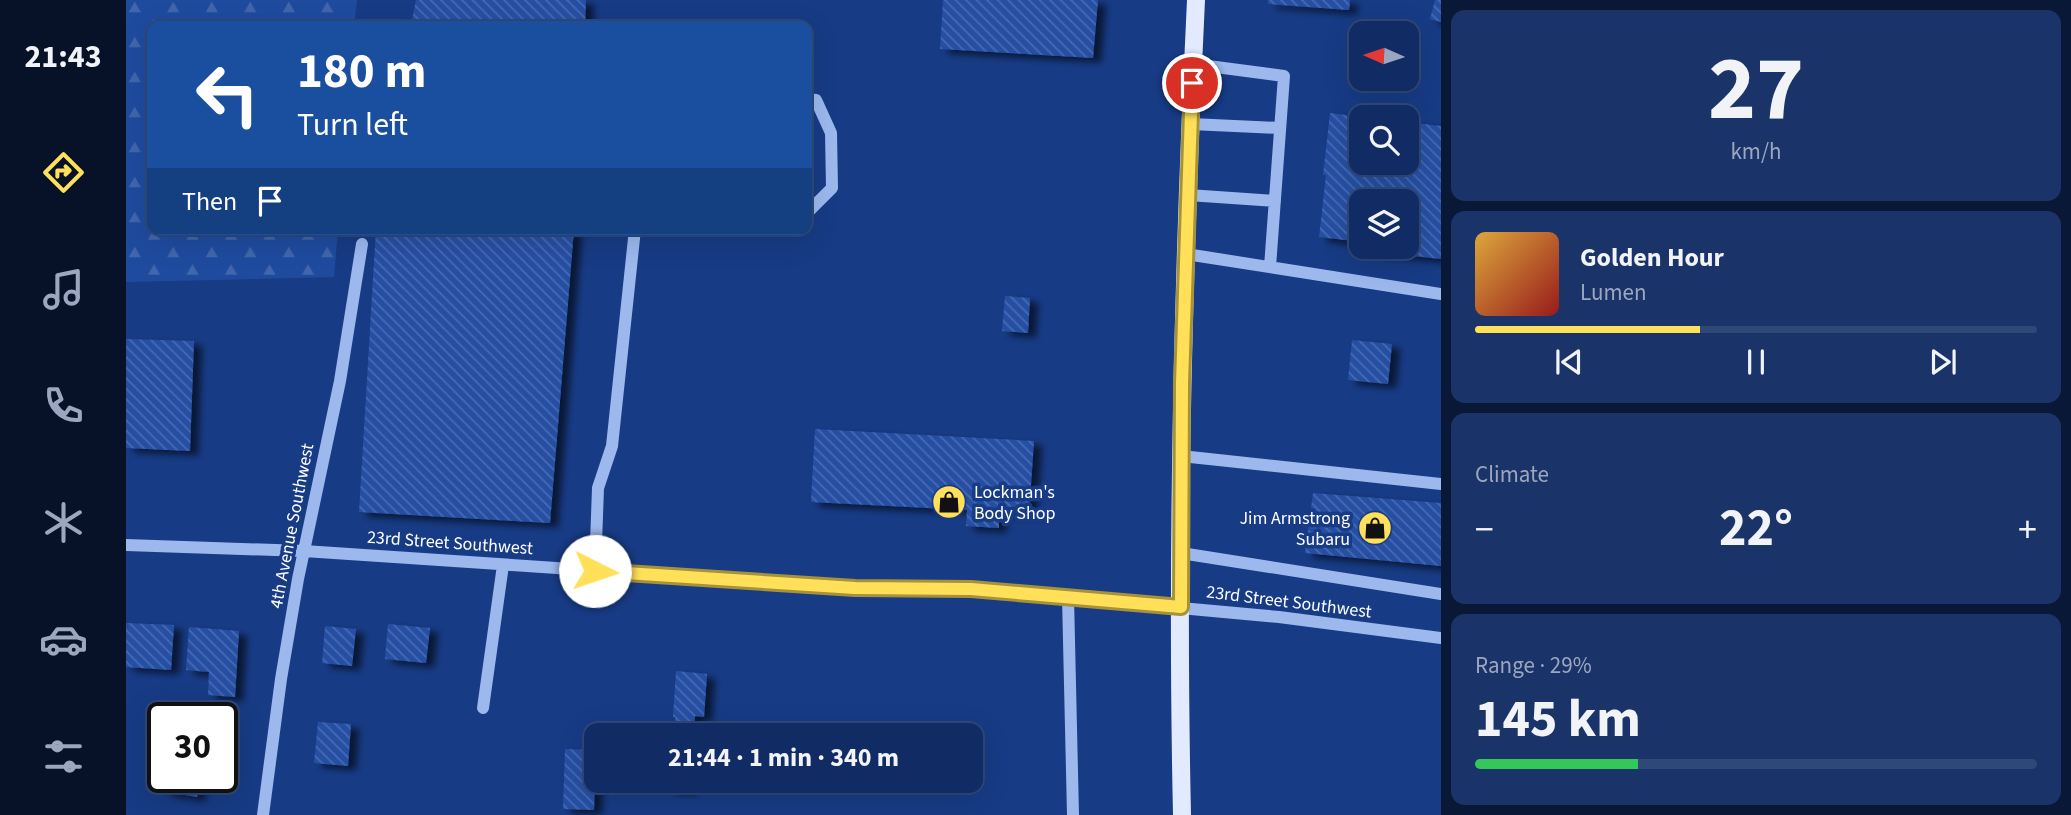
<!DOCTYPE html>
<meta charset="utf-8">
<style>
body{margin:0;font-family:"Source Sans 3",sans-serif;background:#1a346a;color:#f1f3f6;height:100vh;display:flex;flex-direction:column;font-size:26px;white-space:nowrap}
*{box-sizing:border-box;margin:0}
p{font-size:23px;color:#9ca7bf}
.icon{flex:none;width:38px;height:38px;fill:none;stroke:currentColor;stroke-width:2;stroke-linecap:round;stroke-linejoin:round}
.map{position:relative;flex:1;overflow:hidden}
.panel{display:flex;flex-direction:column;gap:10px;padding:10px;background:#091837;width:630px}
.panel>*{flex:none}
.hud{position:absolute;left:21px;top:21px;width:665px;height:214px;border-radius:14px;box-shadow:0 7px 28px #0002,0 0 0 2px #304878;background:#1a4fa0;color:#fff;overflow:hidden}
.needle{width:46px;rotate:273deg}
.controls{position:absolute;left:1223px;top:21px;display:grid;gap:14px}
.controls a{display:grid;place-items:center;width:70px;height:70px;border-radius:14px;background:#112c64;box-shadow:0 7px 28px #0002,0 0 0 2px #304878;font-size:35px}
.speed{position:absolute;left:21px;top:702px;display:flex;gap:14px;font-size:35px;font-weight:700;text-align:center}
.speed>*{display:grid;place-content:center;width:91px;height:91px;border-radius:50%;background:#112c64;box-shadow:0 7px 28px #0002,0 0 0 2px #304878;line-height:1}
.speed .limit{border:4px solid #111;border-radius:10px;background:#fff;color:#111}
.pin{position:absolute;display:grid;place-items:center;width:60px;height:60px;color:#fff;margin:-30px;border:4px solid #fff;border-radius:50%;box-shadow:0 2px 7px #0007}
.me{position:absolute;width:77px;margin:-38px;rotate:94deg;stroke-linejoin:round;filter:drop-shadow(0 0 5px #0008)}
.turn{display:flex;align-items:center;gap:24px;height:147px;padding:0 35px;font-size:32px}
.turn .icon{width:91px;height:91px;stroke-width:2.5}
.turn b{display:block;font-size:49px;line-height:60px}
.then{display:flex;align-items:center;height:66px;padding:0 35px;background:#0003;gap:14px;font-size:26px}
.big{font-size:52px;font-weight:700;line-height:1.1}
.panel .tile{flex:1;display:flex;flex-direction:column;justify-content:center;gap:10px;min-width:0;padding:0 24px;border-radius:14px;background:#1a346a}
.panel .dial{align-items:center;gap:0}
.dial b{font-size:91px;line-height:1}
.song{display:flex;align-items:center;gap:21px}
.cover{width:84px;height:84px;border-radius:10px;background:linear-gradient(135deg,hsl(40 70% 55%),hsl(0 70% 35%))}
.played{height:7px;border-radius:4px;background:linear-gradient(90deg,#ffe058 40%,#304878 40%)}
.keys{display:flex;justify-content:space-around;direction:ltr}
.heat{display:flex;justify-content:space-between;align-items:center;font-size:38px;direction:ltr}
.charge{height:10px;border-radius:5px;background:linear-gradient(90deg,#34c759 29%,#304878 0)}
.trip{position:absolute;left:458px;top:723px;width:399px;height:70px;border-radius:14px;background:#112c64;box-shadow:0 7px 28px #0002,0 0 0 2px #304878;font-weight:700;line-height:70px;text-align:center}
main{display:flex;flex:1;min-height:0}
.menu{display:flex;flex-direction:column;width:126px;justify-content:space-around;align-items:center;background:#071228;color:#9ca7bf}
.menu .icon{width:49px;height:49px}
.menu .on{color:#ffe058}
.menu b{font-size:32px;color:#f1f3f6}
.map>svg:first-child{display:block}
</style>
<main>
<nav class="menu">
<b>21:43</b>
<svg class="icon on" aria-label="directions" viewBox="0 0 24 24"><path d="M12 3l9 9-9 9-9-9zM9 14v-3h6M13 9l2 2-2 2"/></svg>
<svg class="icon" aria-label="music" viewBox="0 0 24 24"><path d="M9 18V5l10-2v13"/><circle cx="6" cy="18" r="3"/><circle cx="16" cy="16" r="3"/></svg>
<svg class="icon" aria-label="phone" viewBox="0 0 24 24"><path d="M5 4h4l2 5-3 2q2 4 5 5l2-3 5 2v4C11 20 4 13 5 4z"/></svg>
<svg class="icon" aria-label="climate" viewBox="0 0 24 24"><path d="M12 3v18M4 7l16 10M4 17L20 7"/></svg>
<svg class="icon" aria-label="car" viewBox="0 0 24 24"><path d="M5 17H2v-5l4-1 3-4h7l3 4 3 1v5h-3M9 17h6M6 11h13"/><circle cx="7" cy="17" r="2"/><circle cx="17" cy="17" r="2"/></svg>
<svg class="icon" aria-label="filters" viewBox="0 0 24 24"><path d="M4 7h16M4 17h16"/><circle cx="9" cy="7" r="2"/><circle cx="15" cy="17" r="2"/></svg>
</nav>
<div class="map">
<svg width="1315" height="815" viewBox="0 0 1315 815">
<defs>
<pattern id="forest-firs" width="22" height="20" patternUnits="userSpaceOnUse" patternTransform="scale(1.75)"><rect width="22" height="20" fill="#1f4b9f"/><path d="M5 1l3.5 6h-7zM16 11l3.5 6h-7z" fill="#4166ad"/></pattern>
<pattern id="building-back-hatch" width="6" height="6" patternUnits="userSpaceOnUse" patternTransform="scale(1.75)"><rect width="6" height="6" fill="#2550a4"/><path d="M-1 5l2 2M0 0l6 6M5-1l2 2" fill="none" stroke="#466ab2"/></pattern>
<filter id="shadow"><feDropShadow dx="8" dy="4.5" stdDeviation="3.5" flood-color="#0009"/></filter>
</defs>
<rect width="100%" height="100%" fill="#173b85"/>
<path fill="url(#forest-firs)" d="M0 0H231L228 26H26V229H212L208 277 0 282Z"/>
<path fill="url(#building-back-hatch)" filter="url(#shadow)" d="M290 0H460L459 26H262L263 21 286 20Z
M817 0H972L967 58 814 49Z
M1142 0H1224L1223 10 1142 4Z
M1309 0H1315V22L1304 19Z
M1204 113 1236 117V163H1281V122L1315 126V259L1251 252 1252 247H1281V201H1236V242L1193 237 1200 175H1197Z
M250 229H448L424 523 233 512Z
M879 296 904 298 902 333 876 331Z
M0 339 68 341 64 451 0 448Z
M1226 340 1266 344 1262 384 1222 380Z
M689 429 908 441 903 514 873 512V528L840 526 841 510 685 502Z
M1187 493 1315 503V566L1179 553Z
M0 623 48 625 45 670 0 667Z
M262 624 304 628 300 663 259 659Z
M199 626 230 629 226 666 196 663Z
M63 627 113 631 109 697 82 695 83 672 60 670Z
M550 671 581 674 578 717 569 716 568 731 549 729V717H547Z
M192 722 225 724 222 766 188 763Z
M439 749 470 750 468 810 437 809Z
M39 777H74L71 797 37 791Z
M541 780H564L563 790 541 789Z"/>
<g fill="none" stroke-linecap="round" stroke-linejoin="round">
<path stroke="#9cb8ed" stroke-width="12" d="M1067 64 1158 76 1144 267
M681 99 690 100 705 133 706 188 681 213
M1065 124 1154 128
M1062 195 1149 201
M1060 254 1315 294
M1055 456 1315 484
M0 545 178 551 729 588 845 589 1153 617 1315 638
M1055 553 1315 594
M469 571 472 488 486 446 509 229
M942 597 947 815
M357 708 377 565
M137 815 155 679 172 579 214 381 236 244"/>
<path stroke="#e2eaff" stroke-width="18" d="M1056 815C1050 543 1057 271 1070 0"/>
</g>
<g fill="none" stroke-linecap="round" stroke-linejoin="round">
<g stroke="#a69239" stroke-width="18">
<path id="route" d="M469 571 729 588 845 589 1055 607 1056 383 1066 83"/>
</g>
<use href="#route" stroke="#ffe058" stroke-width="12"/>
</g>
<defs>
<g id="shop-disc" transform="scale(1.75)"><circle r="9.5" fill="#ffe058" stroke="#173b85"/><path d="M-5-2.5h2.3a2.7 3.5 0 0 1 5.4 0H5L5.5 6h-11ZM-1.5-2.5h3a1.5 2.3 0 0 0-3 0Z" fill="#111"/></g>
</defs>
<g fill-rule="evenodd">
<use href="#shop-disc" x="823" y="502"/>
<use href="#shop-disc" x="1249" y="528"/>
</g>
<g text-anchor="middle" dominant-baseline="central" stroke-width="7" stroke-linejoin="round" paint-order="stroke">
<g font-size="18" fill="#fff" stroke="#173b85" text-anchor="start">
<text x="848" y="492">Lockman's<tspan x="848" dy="21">Body Shop</tspan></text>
<text x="1224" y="518" text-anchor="end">Jim Armstrong<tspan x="1224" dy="21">Subaru</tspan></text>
</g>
<g font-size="18" fill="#fff" stroke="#173b85">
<text transform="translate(166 526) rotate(-79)">4th Avenue Southwest</text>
<text transform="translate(324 543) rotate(4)">23rd Street Southwest</text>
<text transform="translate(1163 602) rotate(7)">23rd Street Southwest</text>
</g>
</g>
</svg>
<div class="controls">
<a><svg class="needle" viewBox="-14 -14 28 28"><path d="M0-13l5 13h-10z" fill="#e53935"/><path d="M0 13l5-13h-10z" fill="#9ca7bf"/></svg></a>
<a><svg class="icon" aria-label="search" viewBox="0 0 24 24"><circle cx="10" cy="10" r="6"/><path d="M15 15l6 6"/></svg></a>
<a><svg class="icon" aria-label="layers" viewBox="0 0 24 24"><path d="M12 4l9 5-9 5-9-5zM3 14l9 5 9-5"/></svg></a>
</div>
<div class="speed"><div class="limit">30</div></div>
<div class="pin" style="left:1066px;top:83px;background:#d93025"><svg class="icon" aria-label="arrive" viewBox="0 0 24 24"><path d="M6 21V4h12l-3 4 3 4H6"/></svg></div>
<svg class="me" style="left:469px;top:571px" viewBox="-20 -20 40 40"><circle r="19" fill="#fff"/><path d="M0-13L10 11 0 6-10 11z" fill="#ffe058"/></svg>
<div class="trip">21:44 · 1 min · 340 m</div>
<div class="hud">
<div class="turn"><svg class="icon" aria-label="left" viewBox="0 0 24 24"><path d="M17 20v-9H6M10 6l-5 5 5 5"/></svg><div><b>180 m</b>Turn left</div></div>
<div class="then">Then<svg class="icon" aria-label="arrive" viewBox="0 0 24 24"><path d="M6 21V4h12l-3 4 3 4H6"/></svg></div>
</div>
</div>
<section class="panel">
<div class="tile dial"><b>27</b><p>km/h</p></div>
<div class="tile">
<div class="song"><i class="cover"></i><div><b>Golden Hour</b><p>Lumen</p></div></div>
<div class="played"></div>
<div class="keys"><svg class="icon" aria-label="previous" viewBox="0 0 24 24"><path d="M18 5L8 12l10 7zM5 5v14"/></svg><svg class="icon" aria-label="pause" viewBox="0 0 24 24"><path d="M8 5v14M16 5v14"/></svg><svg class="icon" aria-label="next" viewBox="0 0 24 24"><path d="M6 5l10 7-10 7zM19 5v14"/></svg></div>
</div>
<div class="tile"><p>Climate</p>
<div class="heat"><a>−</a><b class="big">22°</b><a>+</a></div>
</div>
<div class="tile"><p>Range · 29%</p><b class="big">145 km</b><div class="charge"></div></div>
</section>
</main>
